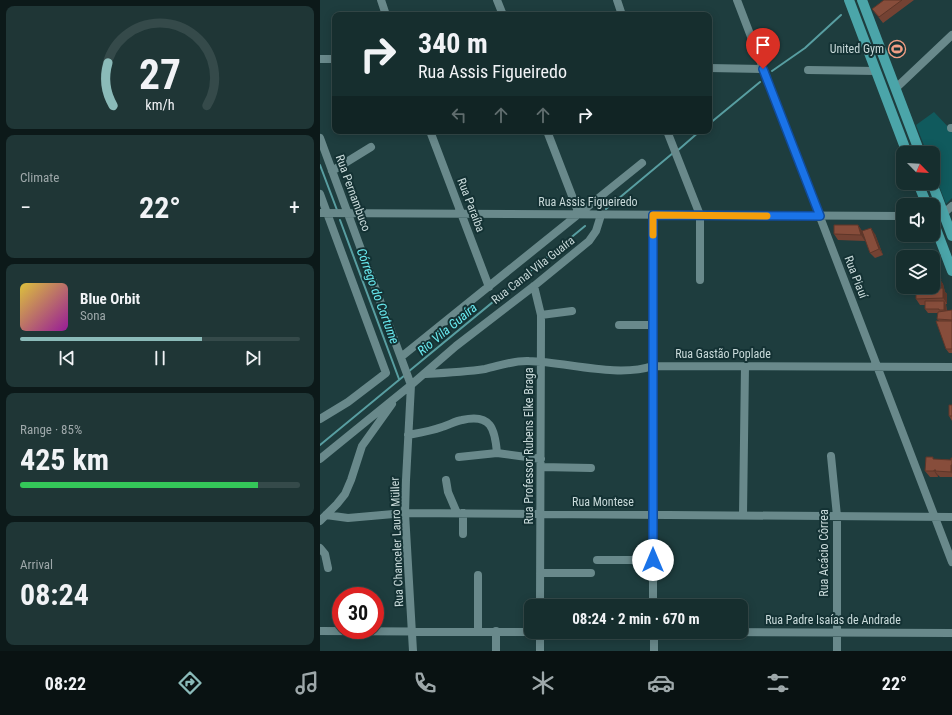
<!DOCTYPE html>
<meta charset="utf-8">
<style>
body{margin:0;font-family:"Roboto Condensed",sans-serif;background:#1f3636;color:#f1f3f6;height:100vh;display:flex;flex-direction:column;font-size:15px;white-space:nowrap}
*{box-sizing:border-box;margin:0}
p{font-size:13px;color:#9ea8aa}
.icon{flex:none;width:22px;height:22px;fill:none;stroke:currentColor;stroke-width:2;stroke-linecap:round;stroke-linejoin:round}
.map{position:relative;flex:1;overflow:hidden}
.sheet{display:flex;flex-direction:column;gap:6px;padding:6px;background:#0c1919;width:320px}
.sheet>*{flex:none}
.banner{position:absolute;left:12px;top:12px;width:380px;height:122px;border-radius:8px;box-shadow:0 2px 10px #0003,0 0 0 1px #354a4a;background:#162e2e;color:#f1f3f6;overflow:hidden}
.needle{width:26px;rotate:114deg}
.tools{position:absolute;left:576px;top:146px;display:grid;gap:8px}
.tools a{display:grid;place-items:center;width:44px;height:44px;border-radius:8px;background:#162e2e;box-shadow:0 2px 10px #0003,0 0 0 1px #354a4a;font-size:20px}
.speed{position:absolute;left:12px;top:587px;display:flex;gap:8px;font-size:20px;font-weight:700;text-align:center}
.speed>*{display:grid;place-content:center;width:52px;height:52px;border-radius:50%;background:#162e2e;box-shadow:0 2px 10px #0003,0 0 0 1px #354a4a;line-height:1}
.speed .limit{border:6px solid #d22;background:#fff;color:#111}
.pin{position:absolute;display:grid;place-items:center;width:34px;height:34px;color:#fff;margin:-41px -17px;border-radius:50% 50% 50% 0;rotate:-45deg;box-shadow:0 0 4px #0007}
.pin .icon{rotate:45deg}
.me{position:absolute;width:44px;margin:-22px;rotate:0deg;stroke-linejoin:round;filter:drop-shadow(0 0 3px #0008)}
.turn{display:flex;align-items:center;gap:14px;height:84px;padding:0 20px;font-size:18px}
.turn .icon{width:52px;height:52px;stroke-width:2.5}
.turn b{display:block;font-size:28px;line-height:34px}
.lanes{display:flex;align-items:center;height:38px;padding:0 20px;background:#0003;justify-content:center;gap:20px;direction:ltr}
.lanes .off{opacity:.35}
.big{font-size:30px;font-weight:700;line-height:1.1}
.sheet .tile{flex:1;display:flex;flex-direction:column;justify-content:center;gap:6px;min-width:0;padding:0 14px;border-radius:8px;background:#1f3636}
.sheet .dial{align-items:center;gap:0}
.dial svg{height:104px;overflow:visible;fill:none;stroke:#354a4a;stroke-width:7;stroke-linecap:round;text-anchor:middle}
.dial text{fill:#f1f3f6;stroke:none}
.song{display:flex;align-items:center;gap:12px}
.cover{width:48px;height:48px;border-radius:6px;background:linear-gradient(135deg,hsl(50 70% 55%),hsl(300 70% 35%))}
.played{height:4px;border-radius:2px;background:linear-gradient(90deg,#8bbbb9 65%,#354a4a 65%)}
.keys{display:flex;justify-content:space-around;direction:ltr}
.heat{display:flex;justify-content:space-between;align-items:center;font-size:22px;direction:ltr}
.charge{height:6px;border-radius:3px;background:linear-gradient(90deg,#34c759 85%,#354a4a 0)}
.trip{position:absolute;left:204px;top:599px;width:224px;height:40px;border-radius:8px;background:#162e2e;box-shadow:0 2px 10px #0003,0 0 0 1px #354a4a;font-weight:700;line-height:40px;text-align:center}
.menu{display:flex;height:64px;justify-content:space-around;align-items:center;background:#091212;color:#9ea8aa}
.menu .icon{width:28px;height:28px}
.menu .on{color:#8bbbb9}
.menu b{font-size:18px;color:#f1f3f6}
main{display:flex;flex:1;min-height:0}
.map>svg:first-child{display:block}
</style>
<main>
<section class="sheet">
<div class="tile dial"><svg viewBox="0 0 100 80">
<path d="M14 69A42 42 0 1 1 86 69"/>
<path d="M14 69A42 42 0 0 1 10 36" stroke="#8bbbb9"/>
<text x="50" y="56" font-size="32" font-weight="700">27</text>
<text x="50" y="72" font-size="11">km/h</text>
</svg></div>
<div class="tile"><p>Climate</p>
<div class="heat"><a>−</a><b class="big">22°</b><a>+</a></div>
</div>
<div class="tile">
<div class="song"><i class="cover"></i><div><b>Blue Orbit</b><p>Sona</p></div></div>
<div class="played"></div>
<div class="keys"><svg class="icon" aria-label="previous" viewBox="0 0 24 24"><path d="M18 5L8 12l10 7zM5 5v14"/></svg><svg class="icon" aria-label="pause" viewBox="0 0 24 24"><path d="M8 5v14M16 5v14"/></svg><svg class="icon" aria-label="next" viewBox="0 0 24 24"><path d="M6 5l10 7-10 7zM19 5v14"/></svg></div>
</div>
<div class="tile"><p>Range · 85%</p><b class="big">425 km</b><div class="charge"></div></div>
<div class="tile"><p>Arrival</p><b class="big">08:24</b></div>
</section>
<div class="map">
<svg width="632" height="651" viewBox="0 0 632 651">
<rect width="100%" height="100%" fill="#1e3d3e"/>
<path fill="#105a5d" d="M614 112 632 131V198L626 204 613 170V153H607L596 125Z"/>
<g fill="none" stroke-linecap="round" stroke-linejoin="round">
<path stroke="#589ea1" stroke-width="2" d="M452 71 485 48 521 15
M389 124 440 82
M357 151 380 131
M0 165 17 210
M286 209 353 153
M20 220 79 379
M88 372 265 226
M0 445 85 375"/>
<path stroke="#69898b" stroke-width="8" d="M61 0 66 15
M177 0 183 15
M297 0 302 15
M417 0 632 562
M0 59H15
M389 68 443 69
M488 70 556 71
M576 88 632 35
M631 128H632
M110 131 169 287
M227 131 259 214
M347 131 380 215V280
M0 138 91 385 86 480 85 513 93 651
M12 171 51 147
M0 194 66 373 28 402 0 419
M0 213 583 216
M623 214 632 206
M333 215V606
M214 286 221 315V326L220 606
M221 315 252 311
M299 325H333
M81 357 322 163
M104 374C124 373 145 372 165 369 179 366 194 360 209 361 247 362 297 378 333 366L632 367
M88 435C99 433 111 431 122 427 129 425 135 421 142 420 171 413 175 429 177 453
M511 456 517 516V651
M139 457 177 453 221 459
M0 459 91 385 136 346 214 286 269 241 276 231 281 215
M221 467 271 468
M126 480 128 492 137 513
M6 515 28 518 85 513 632 517
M423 515 425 366
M0 521 17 504 25 494 31 480 42 446 72 404
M143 534V513
M0 548 5 554 8 568
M277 560H333
M220 573H271
M0 631 211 632
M158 631V575
M334 632V651
M394 632 632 633
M176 651V631
M220 651V632"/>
<path stroke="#4ba5a9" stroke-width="10" d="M529 0 587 153
M542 0 600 153
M598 183 607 205
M612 183 632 236
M613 221 632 271"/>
</g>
<path fill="#744233" d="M564 0H594L563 23 552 9Z
M538 225 542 231 545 241 518 240 514 234Z
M555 234 563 255 555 258 550 253Z
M616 270 620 275 621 281 623 284 625 292 627 294V304H626L627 311 632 310V353H629L626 349 619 321 617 319 618 313H608L605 309V305H600L596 299 600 290 606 288 608 290 609 288 608 287Z
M632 405V421L629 416Z
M632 458V477H620L618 475V477H610L605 471 614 459 631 460Z"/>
<path fill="#5e3629" d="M538 225 542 231 545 241 541 235Z
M551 228 555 234 563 255 559 249Z
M616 270 620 275 622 281 618 275Z
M619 278 623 284 625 292 627 294V304L623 298V289L622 287Z
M624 301 626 305 627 314 624 310Z
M631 465 632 466V474L631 472Z
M614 470 618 475V477L614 471Z"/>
<path fill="#874d3b" stroke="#5e3629" d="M564 0H582L559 17 552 9Z
M514 225H538L541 235 514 234Z
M551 228 559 249 550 253 542 231Z
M613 269 616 270 618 275 615 276 616 278H619L622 287H613Z
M600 288H606V290H608V288H623V298L596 299V290H600Z
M605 301H624V310H619V309H605Z
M632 310V320L617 319 618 312Z
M616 321H632V349H626Z
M629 405H632V416H629Z
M606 457H613V459L631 460V458H632V465H631V472L615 471 616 470H614V471H605Z"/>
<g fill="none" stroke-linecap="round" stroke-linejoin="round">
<g stroke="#114b97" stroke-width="10">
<path id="route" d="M333 560V215L500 216 443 69"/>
</g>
<use href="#route" stroke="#1a73e8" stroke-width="7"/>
<path stroke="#f59e0b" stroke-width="7" d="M333 235V215L447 216"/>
</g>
<defs>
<g id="stadium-ring" transform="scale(0.9)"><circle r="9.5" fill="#143234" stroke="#f39f85" stroke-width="1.5"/><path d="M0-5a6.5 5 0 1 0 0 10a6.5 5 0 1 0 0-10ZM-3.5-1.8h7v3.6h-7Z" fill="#f39f85"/></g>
</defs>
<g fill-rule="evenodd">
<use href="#stadium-ring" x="577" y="49"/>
</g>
<g text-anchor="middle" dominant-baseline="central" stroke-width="4" stroke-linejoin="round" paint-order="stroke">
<g font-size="12" fill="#c9dada" stroke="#143234" text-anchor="end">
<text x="564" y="49">United Gym</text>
</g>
<g font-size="12" fill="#c9dada" stroke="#143234">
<text transform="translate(33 193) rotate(70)">Rua Pernambuco</text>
<text x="268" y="202">Rua Assis Figueiredo</text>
<text transform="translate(151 205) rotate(69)">Rua Paraíba</text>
<text transform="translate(213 270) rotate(-38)">Rua Canal Vila Guaíra</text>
<text transform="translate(536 277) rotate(69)">Rua Piauí</text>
<text x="403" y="354">Rua Gastão Poplade</text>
<text transform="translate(209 446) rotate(-90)">Rua Professor Rubens Elke Braga</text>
<text x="283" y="502">Rua Montese</text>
<text transform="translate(77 542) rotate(-92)">Rua Chanceler Lauro Müller</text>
<text transform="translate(504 553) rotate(-90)">Rua Acácio Côrrea</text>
<text x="513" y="620">Rua Padre Isaías de Andrade</text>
</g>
<g font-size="13" font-style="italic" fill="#69eaf0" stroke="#143234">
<text transform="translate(58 296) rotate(70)">Córrego do Cortume</text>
<text transform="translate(127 329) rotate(-40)">Rio Vila Guaíra</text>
</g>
</g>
</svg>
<div class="tools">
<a><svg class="needle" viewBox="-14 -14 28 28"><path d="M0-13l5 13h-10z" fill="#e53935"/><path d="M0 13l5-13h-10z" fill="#9ea8aa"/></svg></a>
<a><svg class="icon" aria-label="sound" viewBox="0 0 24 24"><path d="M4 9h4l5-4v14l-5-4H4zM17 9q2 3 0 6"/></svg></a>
<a><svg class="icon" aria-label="layers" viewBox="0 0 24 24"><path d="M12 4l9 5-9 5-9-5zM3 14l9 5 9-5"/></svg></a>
</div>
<div class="speed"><div class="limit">30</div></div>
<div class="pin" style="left:443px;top:69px;background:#d93025"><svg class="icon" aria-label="arrive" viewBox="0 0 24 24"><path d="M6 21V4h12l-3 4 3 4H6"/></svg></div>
<svg class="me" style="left:333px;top:560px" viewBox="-20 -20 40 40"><circle r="19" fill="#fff"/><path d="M0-13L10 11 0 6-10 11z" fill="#1a73e8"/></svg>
<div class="trip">08:24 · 2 min · 670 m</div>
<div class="banner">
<div class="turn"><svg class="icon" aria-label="right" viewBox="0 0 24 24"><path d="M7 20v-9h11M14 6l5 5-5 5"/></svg><div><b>340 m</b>Rua Assis Figueiredo</div></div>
<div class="lanes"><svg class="icon off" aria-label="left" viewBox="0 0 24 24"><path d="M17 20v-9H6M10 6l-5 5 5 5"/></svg><svg class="icon off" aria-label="ahead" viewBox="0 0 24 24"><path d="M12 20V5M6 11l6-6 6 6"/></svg><svg class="icon off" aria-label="ahead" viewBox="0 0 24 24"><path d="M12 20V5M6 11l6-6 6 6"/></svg><svg class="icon" aria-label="right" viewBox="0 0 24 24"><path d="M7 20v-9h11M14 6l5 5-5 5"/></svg></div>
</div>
</div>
</main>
<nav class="menu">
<b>08:22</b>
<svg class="icon on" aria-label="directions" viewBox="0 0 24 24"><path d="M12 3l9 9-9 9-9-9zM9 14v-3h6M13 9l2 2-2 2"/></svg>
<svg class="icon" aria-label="music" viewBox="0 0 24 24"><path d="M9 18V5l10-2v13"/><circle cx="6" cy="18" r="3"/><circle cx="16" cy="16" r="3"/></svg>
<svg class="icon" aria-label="phone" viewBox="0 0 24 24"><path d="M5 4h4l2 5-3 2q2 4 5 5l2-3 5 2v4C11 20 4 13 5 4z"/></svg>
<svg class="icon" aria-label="climate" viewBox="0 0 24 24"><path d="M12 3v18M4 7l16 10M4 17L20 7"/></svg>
<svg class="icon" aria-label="car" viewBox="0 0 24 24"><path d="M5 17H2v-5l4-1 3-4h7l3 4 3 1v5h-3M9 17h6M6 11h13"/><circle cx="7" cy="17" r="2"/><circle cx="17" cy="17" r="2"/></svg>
<svg class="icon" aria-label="filters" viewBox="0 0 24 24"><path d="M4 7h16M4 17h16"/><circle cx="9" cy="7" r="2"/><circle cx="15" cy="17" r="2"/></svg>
<b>22°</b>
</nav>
